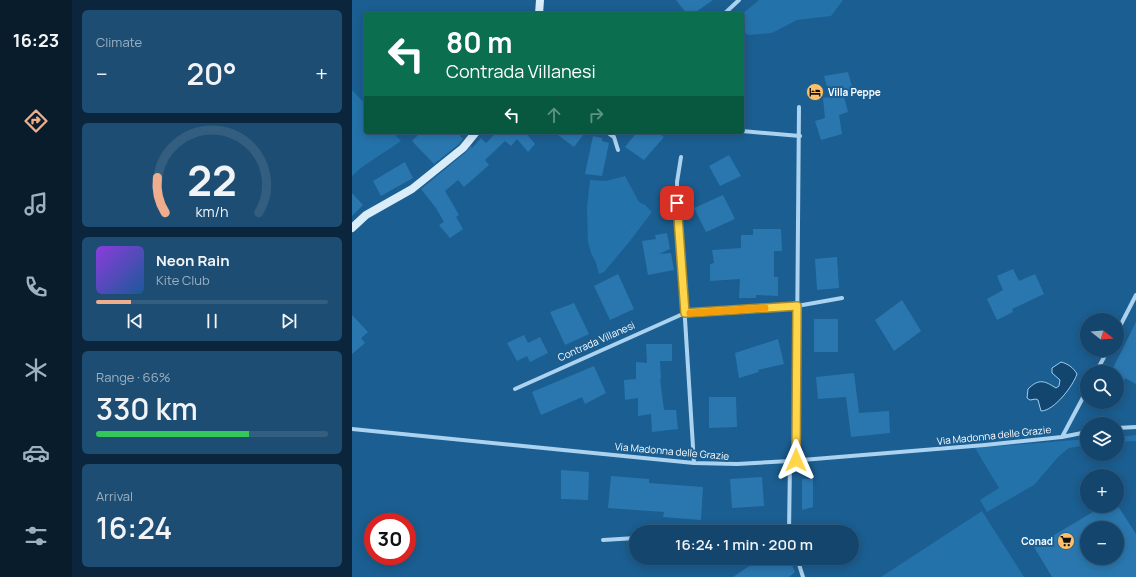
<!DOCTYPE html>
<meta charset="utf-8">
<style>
body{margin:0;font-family:Manrope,sans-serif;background:#1d4d72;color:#f1f3f6;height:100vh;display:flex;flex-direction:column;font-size:15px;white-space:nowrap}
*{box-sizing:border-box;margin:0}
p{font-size:13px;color:#9db1c2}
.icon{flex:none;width:22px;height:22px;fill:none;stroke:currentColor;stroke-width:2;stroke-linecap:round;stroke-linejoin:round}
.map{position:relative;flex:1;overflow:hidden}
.drawer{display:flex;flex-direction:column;gap:10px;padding:10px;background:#0b263c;width:280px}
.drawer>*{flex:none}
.banner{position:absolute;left:12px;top:12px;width:380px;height:122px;border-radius:4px;box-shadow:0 2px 10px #0003,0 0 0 1px #335e80;background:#0b6e4f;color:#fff;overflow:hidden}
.needle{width:26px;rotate:107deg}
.fabs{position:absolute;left:728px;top:313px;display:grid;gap:8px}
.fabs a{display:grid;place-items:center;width:44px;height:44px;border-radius:50%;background:#14466d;box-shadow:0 2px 10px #0003,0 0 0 1px #335e80;font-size:20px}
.speed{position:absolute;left:12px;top:513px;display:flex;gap:8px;font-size:20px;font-weight:700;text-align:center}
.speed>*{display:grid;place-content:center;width:52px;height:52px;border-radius:50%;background:#14466d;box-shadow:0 2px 10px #0003,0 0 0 1px #335e80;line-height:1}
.speed .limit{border:6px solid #d22;background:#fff;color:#111}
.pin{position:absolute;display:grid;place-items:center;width:34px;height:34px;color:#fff;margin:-17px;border-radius:8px;box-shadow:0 2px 6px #0006}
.me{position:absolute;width:44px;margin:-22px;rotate:0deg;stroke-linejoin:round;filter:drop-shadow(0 0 3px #0008)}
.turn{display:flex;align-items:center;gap:14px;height:84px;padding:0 16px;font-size:18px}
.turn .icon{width:52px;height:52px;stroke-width:2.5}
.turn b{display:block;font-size:28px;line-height:34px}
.lanes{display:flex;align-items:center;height:38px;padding:0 16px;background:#0003;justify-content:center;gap:20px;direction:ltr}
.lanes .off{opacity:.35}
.big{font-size:30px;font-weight:600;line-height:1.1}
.drawer .card{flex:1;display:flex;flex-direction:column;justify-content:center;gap:6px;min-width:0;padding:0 14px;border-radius:6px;background:#1d4d72}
.drawer .dial{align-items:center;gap:0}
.dial svg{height:104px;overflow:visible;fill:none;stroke:#335e80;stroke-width:7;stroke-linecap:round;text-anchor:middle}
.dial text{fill:#f1f3f6;stroke:none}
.song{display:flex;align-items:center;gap:12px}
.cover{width:48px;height:48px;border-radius:6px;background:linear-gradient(135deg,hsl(270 70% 55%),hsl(210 70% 35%))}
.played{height:4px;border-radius:2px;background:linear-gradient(90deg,#eead8d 15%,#335e80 15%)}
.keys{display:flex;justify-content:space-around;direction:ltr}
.heat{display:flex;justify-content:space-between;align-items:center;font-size:22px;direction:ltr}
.charge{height:6px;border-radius:3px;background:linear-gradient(90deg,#34c759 66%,#335e80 0)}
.trip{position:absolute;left:277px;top:525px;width:230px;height:40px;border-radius:20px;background:#14466d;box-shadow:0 2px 10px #0003,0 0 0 1px #335e80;font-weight:600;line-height:40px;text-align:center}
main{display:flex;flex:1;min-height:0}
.dock{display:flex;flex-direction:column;width:72px;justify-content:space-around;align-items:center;background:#081c2c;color:#9db1c2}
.dock .icon{width:28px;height:28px}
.dock .selected{color:#eead8d}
.dock b{font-size:18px;color:#f1f3f6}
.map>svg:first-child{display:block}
</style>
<main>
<nav class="dock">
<b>16:23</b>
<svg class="icon selected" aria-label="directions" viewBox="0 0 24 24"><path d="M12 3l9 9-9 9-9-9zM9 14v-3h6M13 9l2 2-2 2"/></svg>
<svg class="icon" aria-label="music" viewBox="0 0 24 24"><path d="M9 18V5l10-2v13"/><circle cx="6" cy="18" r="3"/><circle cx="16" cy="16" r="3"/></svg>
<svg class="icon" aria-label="phone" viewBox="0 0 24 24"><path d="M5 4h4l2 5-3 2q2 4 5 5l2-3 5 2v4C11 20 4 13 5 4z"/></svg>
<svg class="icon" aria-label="climate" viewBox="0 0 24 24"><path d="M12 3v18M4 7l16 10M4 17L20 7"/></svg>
<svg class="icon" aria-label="car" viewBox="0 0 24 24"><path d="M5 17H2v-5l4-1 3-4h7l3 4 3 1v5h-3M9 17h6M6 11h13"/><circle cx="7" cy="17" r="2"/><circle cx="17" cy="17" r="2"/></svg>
<svg class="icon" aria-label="filters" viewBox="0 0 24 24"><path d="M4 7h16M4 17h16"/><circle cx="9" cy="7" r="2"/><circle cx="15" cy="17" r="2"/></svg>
</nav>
<section class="drawer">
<div class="card"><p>Climate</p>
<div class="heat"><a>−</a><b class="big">20°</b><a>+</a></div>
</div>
<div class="card dial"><svg viewBox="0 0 100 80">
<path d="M14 69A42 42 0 1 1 86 69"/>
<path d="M14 69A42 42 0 0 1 8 42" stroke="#eead8d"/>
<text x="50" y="56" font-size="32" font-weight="700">22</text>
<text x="50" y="72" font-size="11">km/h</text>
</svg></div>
<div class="card">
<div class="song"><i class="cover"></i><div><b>Neon Rain</b><p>Kite Club</p></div></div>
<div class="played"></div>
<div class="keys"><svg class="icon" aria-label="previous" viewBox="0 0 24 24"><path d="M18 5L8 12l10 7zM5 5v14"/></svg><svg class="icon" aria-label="pause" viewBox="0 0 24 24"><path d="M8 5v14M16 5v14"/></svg><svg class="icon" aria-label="next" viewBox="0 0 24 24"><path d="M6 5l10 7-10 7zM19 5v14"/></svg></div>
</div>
<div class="card"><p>Range · 66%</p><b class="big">330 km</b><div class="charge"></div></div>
<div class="card"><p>Arrival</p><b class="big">16:24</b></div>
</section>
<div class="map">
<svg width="784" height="577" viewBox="0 0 784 577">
<rect width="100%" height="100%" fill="#1b5e91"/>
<path fill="#2472aa" d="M407 0H491L479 16 445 20 420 33 396 35 390 31V14Z
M0 90 14 105V132H40L49 141 10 167 0 176Z
M273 176 287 202 293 205 300 212 278 241 252 272 247 274 244 263 239 253 236 242 235 208 238 180 254 181Z
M784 435V441L765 442V437Z
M735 439V445L717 448 707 456 682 485 635 512 628 500 647 488 623 448Z
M630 511 672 577H529Z"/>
<path fill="#12466f" stroke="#9ecff0" d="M709 362C716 364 721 367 725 374 721 386 702 411 689 411L686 400 684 399 678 400 675 398 676 389C687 378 693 381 704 388L707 386 708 380 700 373V368Z"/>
<path fill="#2a77af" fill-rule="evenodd" d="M324 0H361L341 14H335Z
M496 72 501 90 491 93 496 112 487 115 490 134 469 140 463 121 473 118 471 98 478 97 472 76Z
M69 132H105L111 139 107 144 82 164 60 141Z
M144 132H173L183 144 176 152 165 139 159 146 153 141 133 160 137 165 112 187 106 180 93 191 107 215 104 217 111 229 98 238 87 225 92 222 84 208 69 189 114 152 119 146 120 148 129 138 134 143 144 133Z
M202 132H220L232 134 222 147Z
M285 132H305L312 137 292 160 273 147Z
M241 136 250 138V141L257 143 250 176 233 174Z
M377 155 389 176 368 186 357 166Z
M53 162 61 178 29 196 21 181Z
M0 193 11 205 0 216Z
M371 195 383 219 354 232 342 208Z
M401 229H429L430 251H422V277H426V296L404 295V298H387L388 279 358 281V264L362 263 360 250 389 248V235H401Z
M315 233 318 249 307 254 319 253 322 270 296 275 290 241 304 239 303 235Z
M485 257 487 288 465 290 463 259Z
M661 269 667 281 683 274 692 294 660 309 661 312 645 320 635 299 651 290 645 276Z
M266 274 282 309 258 320 242 286Z
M550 300 569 331 542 351 523 320Z
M222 303 237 334 213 345 198 312Z
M0 315 16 332 9 338 13 343 0 354Z
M462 319H486V352H462Z
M784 322V384L773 378 765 393V372H759Z
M172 335 176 343 188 337 196 353 178 362 175 356 165 361 155 343Z
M426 339 432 364 406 370 407 372 387 378 383 353Z
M294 344H320V361H308L309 379H308L312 410H324L326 429 300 432 299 414 286 416V398L273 400 272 380 284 379V362L295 363Z
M242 366 254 393 233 404 230 397 189 415 180 392Z
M502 373 507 413 537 411 538 433 499 437 494 397 466 399 464 377Z
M357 397H384L385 427 357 428Z
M209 470 237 472 236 500 209 499Z
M259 476 297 479V483L351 487 349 520 311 517 312 512 256 508Z
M410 477 412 506 380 508 378 479Z
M450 479H461V507L450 510Z
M751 506H766L784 534V577H700L682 547ZM735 528H765V558H735Z
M409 558H437L443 572 437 577H381Z"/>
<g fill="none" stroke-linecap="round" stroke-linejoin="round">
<path stroke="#abd2ef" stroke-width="4" d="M372 14 387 0
M390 131 448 136
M255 132 262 137 266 150
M329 157 325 182V214L332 303 342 463
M765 332 784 295
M744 372 756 350
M163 389 333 313 445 306 490 298
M765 428 784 427
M0 429 342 463 385 464 438 461 633 445 710 437 735 432
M710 437 735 390
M444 460 447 107
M427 532H437
M437 532 438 461
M251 540 284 538
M445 558 451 577"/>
<path stroke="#d8ecfa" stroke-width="8" d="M187 14 188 0
M0 228 14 215 60 189 111 148 124 132"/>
</g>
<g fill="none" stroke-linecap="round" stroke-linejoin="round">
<g stroke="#a68a30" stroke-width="10">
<path id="route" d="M325 203 333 313 445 306 444 460"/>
</g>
<use href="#route" stroke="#ffd54a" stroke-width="7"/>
<path stroke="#f59e0b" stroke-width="7" d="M338 313 413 308"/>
</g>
<defs>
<g id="hotel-disc" transform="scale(0.9)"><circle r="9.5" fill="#ffc069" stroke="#1b5e91"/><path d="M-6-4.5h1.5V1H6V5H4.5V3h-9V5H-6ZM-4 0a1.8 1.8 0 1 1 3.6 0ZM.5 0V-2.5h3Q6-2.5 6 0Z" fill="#111"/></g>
<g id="supermarket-disc" transform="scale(0.9)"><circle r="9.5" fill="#ffc069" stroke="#1b5e91"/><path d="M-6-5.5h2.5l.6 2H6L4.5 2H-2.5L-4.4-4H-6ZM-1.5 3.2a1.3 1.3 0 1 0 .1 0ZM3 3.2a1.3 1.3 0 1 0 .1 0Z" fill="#111"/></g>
</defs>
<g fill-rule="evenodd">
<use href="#hotel-disc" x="463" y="92"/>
<use href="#supermarket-disc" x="714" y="541"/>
</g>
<g text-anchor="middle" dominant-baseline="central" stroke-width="4" stroke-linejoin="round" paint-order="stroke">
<g font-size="10" font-weight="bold" fill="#fff" stroke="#1b5e91" text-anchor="start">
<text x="476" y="92">Villa Peppe</text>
<text x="701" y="541" text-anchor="end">Conad</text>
</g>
<g font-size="10" fill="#fff" stroke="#1b5e91">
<text transform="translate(244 341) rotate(-24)">Contrada Villanesi</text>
<text transform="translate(642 435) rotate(-6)">Via Madonna delle Grazie</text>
<text transform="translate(320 451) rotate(5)">Via Madonna delle Grazie</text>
</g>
</g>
</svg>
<div class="fabs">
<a><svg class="needle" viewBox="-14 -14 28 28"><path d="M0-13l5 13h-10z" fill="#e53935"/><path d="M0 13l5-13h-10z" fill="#9db1c2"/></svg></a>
<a><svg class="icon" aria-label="search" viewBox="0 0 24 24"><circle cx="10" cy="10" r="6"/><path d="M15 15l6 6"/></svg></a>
<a><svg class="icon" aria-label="layers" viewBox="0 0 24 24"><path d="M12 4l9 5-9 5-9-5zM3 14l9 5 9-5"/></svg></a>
<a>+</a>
<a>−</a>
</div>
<div class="speed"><div class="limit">30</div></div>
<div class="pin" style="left:325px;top:203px;background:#d93025"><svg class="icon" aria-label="arrive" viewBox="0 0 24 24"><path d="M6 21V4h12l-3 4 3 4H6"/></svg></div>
<svg class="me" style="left:444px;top:460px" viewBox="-20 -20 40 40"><path d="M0-17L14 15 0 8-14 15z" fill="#ffd54a" stroke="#fff" stroke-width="4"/></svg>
<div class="trip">16:24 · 1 min · 200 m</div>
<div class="banner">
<div class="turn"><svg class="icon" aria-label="left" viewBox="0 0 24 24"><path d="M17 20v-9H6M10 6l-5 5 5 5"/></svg><div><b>80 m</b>Contrada Villanesi</div></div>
<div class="lanes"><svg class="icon" aria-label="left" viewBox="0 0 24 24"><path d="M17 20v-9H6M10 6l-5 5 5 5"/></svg><svg class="icon off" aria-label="ahead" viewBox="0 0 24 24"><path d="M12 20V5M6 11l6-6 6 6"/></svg><svg class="icon off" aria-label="right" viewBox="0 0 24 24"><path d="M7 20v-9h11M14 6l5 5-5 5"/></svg></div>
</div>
</div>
</main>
